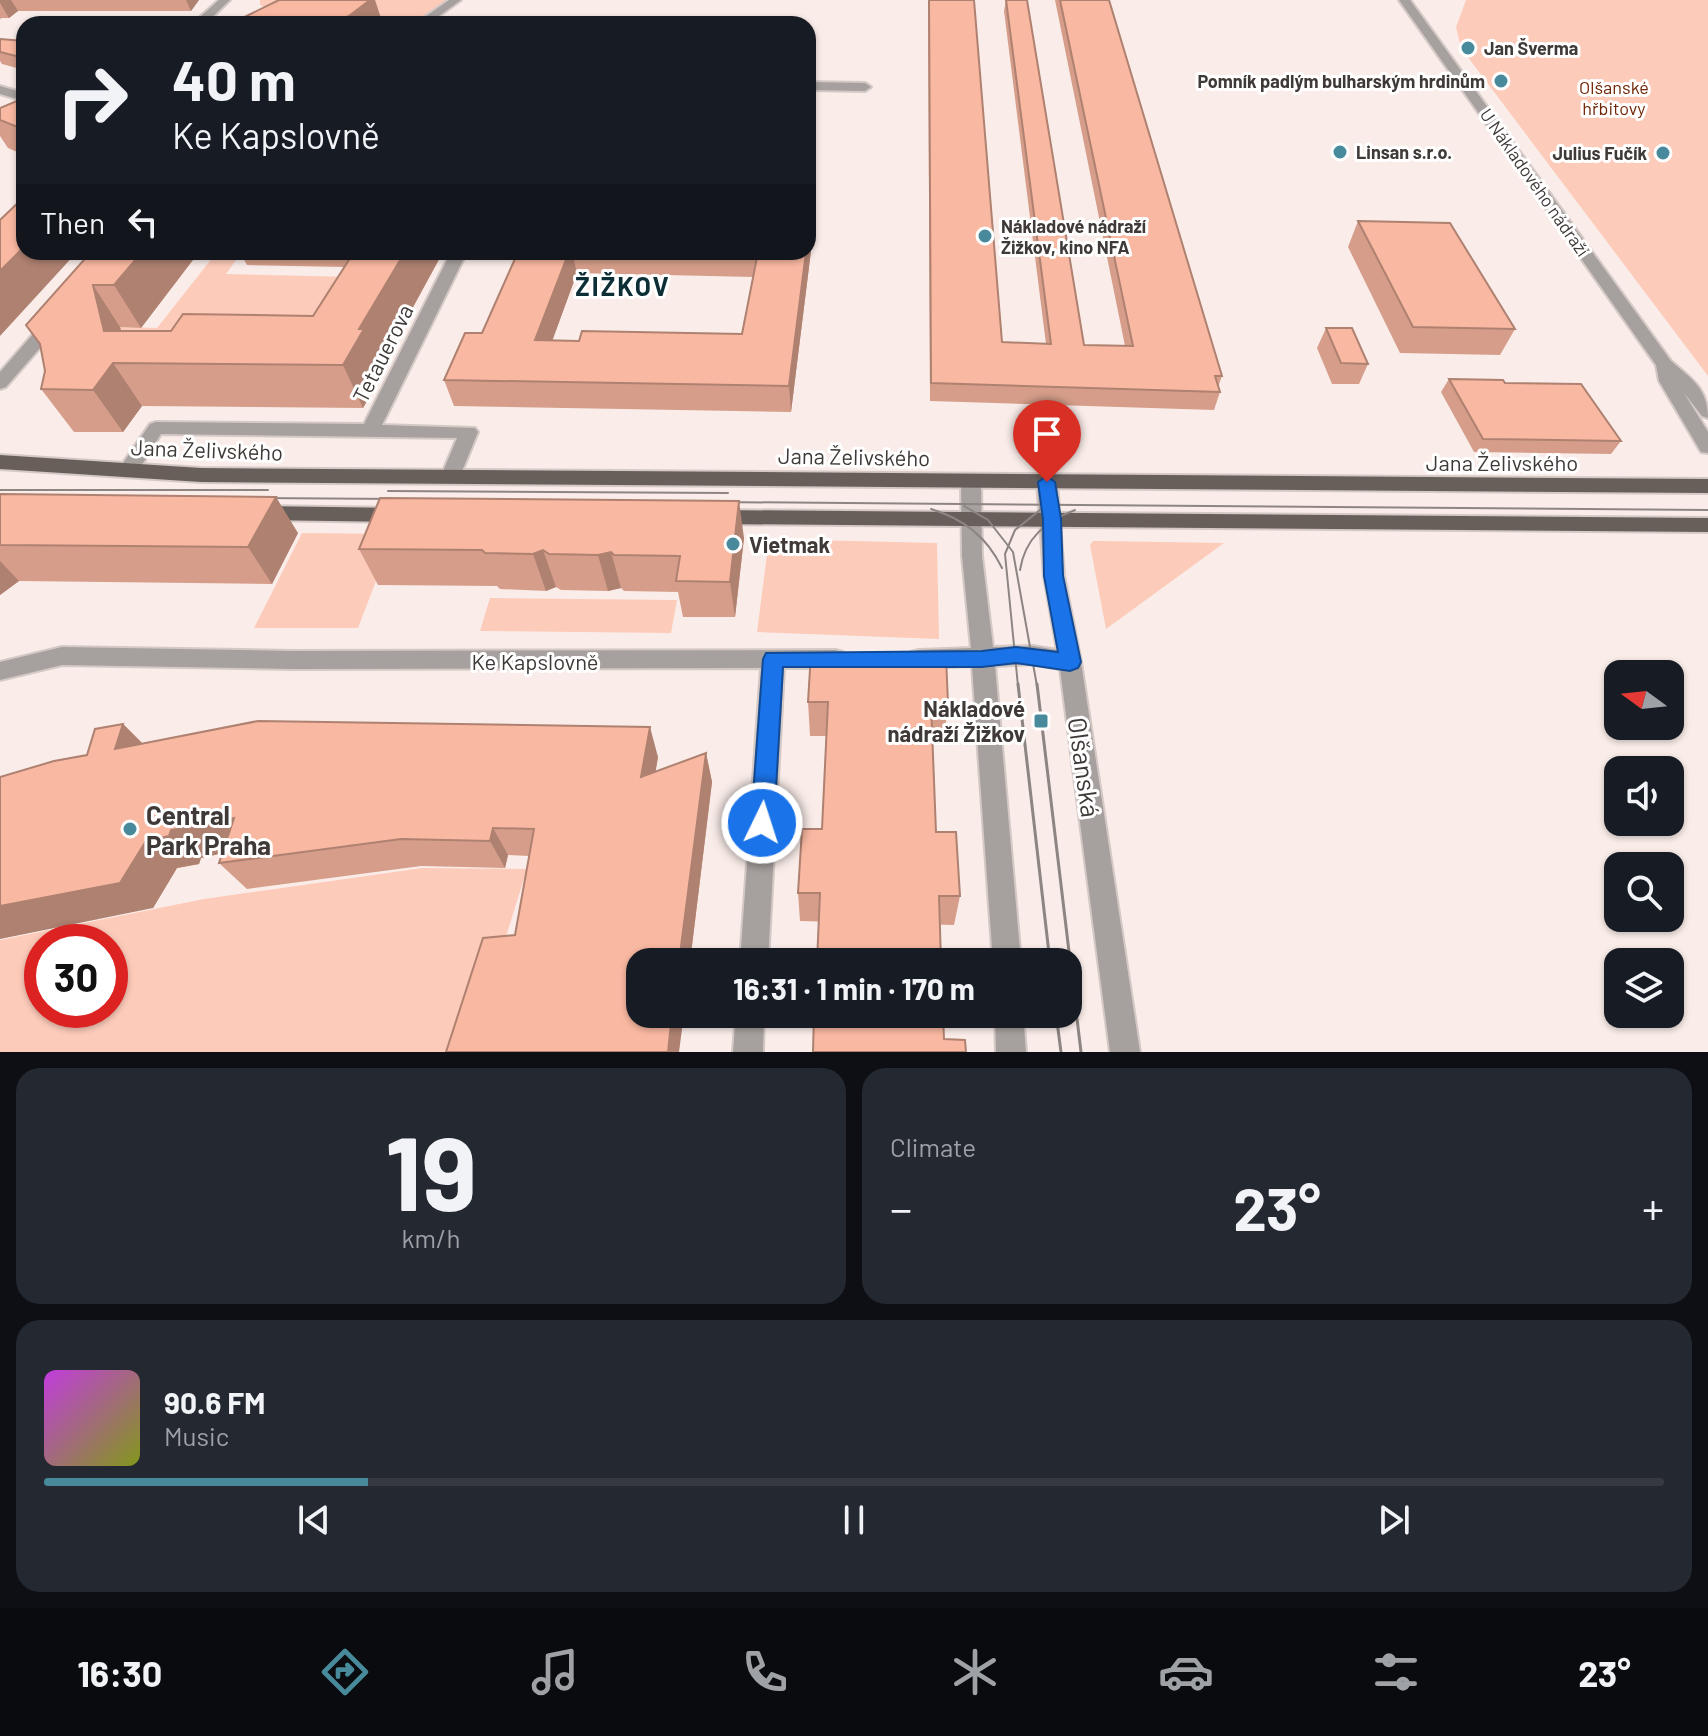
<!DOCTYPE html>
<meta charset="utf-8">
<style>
body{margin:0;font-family:Barlow,sans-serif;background:#242831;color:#f1f3f6;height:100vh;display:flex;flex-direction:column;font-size:30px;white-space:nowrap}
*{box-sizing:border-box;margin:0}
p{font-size:26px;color:#9ea1a6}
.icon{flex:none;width:44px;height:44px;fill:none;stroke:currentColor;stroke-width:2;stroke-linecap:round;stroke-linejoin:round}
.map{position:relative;height:1052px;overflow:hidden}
.sheet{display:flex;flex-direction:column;gap:16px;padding:16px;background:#0d0f14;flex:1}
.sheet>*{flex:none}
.hud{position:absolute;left:16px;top:16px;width:800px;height:244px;border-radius:24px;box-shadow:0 2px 6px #0004;background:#171b24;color:#f1f3f6;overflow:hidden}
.needle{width:52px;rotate:285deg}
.buttons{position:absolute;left:1604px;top:660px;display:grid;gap:16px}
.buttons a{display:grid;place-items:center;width:80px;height:80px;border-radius:16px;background:#171b24;box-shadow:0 2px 6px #0004;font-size:40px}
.speed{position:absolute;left:24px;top:924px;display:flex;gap:16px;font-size:40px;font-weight:700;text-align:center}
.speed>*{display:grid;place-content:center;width:104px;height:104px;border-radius:50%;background:#171b24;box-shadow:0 2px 6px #0004;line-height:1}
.speed .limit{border:12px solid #d22;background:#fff;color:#111}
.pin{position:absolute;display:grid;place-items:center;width:68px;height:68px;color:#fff;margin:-82px -34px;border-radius:50% 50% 50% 0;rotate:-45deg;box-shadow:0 0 8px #0007}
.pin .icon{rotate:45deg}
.me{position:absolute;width:88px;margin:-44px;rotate:4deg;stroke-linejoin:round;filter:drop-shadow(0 0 6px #0008)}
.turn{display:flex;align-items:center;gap:28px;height:168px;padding:0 24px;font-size:36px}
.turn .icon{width:104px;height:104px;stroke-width:2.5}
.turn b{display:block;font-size:56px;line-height:68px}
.then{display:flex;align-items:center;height:76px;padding:0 24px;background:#0003;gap:16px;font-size:30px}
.big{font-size:60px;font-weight:700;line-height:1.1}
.sheet .tile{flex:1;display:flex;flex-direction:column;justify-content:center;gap:12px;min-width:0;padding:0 28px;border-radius:24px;background:#242831}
.sheet .dial{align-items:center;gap:0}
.dial b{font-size:104px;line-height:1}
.song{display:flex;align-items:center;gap:24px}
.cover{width:96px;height:96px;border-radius:12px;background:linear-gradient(135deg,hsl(290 70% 55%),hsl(70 70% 35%))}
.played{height:8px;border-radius:4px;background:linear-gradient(90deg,#488a9b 20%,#363941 20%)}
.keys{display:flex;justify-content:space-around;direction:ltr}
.heat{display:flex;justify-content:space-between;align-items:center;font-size:44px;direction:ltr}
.sheet .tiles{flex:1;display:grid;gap:16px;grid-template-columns:1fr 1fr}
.tile:last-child{grid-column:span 2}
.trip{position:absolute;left:626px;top:948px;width:456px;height:80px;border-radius:24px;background:#171b24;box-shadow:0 2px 6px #0004;font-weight:700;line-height:80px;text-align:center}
.menu{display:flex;height:128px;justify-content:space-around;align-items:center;background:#090b0e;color:#9ea1a6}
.menu .icon{width:56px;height:56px}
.menu .active{color:#488a9b}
.menu b{font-size:36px;color:#f1f3f6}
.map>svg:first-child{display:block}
</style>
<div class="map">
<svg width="1708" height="1052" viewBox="0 0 1708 1052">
<rect width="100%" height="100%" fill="#faede9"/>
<path fill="#fdcbba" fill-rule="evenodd" d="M260 0H448L421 18 282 14 260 5Z
M1466 0H1708V376L1461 48 1456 27Z
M217 252H242L226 274 354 277 334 328 109 339 119 327 157 328Z
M302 533 394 534 358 628H254Z
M769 539 937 543 939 639 757 632Z
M1093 541H1100L1224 543 1106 629 1090 545Z
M490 598 677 600 671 633 480 631Z
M422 868 527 869 470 1052H0V940L204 899ZM42 942H110V1010H42Z"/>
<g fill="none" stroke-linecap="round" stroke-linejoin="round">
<g stroke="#d5c9c6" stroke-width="4">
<path id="minor" d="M219 0H230L205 24H192Z
M449 0H461L428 24H415Z
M1399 0H1410L1671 361C1692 379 1708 389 1708 418L1702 416 1684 393 1708 432V453L1701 452 1659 381 1656 365Z
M808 82 865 83 871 87 865 91 808 90Z
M0 86 24 93V101L0 94Z
M451 252H467L382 425 475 428 478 432 458 481H444L441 476 457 438 161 434 135 476H121L118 471 121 466 150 424 156 422 364 424Z
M53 317 59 318 61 322 59 326 6 387 0 389V372L47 318Z
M971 475 981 482 982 556 993 647 1033 646 1057 650 1044 576 1037 482 1047 475 1057 482 1064 576 1081 662 1140 1052H1110L1060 669 1033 664 995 666 1021 962H993L972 666 919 668 911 666 908 659 911 652 919 650 971 648 962 556 961 482Z
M62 647 293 651 835 650 843 652 846 659 843 666 835 668H784L768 962H740L761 668 293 669 62 665 0 680V662Z
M736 1014H764L763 1052H733Z
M995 1014H1023L1026 1052H996Z"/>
</g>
<g stroke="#d5c9c6" stroke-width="4">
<path id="major" d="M0 455 201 468 1708 479V493L201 482 0 469Z
M260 506 400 508 407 510 410 515 407 520 400 522 260 520 253 518 250 513 253 508Z
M716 510 1708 518V532L716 524 709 522 706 517 709 512Z"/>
</g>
<use href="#minor" fill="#a6a09e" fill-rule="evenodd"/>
<use href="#major" fill="#685f5b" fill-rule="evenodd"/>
<path stroke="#8d8582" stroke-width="2" d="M0 490H268
M388 491 728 493
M256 498 400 499
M716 502 1708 510
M964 506 988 520 1013 552 1037 686
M931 509C964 519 987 537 1002 568
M1020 570C1025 538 1046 521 1075 510
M1018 686 1005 554 1015 530 1045 506"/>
<path stroke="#8d8582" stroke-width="3" d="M1018 684 1050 962
M1037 684 1081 1052
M1056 1014 1061 1052"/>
</g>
<path fill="#d69e8a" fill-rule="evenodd" d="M0 0H199L191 11H18L9 18H2L0 19Z
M928 0H974L1002 342 1046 344 1004 11 1006 0 1084 345 1125 346 1055 0H1109L1222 376 1218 387 1220 392 1214 410 930 401Z
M0 39 24 41V70L2 64 0 61Z
M24 98V155L8 148 0 136V108Z
M811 217 812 243 791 412 454 406 444 380 482 333 518 252H808ZM577 273 753 277 742 334 579 341H552Z
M1358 221 1515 329 1500 355 1400 353 1348 247Z
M91 252H199L141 328 120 327 121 331H171L313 316 345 267 247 265 240 252H443L381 366 383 372 363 408 142 406 123 432H74L41 389Z
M1326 328 1368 364 1359 384H1332L1317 348Z
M1449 379 1621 441 1611 454 1474 452 1441 392Z
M0 494 298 533 272 584 19 581 0 595Z
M744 538 735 617H683L678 592 624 591 621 588 608 591 561 590 556 587 546 591 500 589 497 586 378 585 359 549Z
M808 702 948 704 944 738H932L936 832 960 896 954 925 800 921 798 893 822 829 826 736H810Z
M123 724 143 744 658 757 655 772 706 753 712 782 690 962H640L515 935 529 856 508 855 505 868 421 866 247 889 219 863 222 853 201 858 199 864 177 868 153 908 87 755Z"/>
<path fill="#ae8171" d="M0 0H11L18 11 9 18 0 3Z
M186 0H199L191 11Z
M370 0H375L383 24H333Z
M811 217 812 243 791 412 789 386 806 252H808V239Z
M24 247V252H77L0 336V271Z
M142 252H199L141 328 114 285Z
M405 252H443L381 366 383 372 363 408 343 365 359 329Z
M569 252H572L577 273 543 366 535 340Z
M93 285 120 327 130 363 104 331Z
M113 363 142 406 123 432 93 390Z
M276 497 298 533 272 584 248 547Z
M739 501 744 538 735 617 730 582Z
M543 550 556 587 546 591 533 554Z
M611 552 621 588 608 591 598 555Z
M0 561 19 581 0 595Z
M123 724 152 753 115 749Z
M650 727 658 757 650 806 641 777Z
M706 753 712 782 690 962H679Z
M234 818 260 845 201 858 199 864 177 868 153 908 0 939V906L171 830Z
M493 828 508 855 505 868 490 841Z
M672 1014H684L679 1052H668Z"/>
<path fill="#f9b8a1" stroke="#ae8171" stroke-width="2" d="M279 0H370L349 16 333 24H230Z
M929 0H974L1002 342 1051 344 1006 0H1027L1084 345 1133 346 1060 0H1109L1222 376H1215L1220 392 931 383Z
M0 39 24 41V58L0 52Z
M24 98V127L20 128 0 120V108Z
M23 198 24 247 0 271V220Z
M808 217H811L808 239Z
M1358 221 1450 223 1515 329 1413 327Z
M91 252H142L114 285H93L104 331H171L183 314 313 316 354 252H405L359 329H364L343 365 113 363 93 390 41 389 45 371 40 344 26 325Z
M518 252H569L535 340 579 341 582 331 742 334 758 252H806L789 386 444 380 465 333H482Z
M1326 328H1352L1368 364 1341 363Z
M1449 379 1503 380 1505 383 1581 384 1621 441 1483 439Z
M0 494 276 497 248 547 0 545Z
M380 498 739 501 730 582 676 581 680 556 614 555 611 552 598 555 549 554 543 550 533 554 485 553 482 550 359 549Z
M811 653 946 656 948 704H931L936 832H956L960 896H939L941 962H817L820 893H798L802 829H822L828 702H808Z
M258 721 650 727 641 777 706 753 679 962H640V1014H672L668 1052H446L483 938 515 935 534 829 493 828 490 841 401 839 219 863 234 818 171 830 169 836 146 841 120 883 0 906V777L54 761 87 755 95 729 123 724 115 749Z
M814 1014H943L944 1039 965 1040 966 1052H813Z"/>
<path fill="#1a73e8" stroke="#114b97" stroke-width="2" d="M1047 476 1055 482 1061 519 1063 576 1081 662 1078 668 1070 671 1016 663 982 667H783L774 823 770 830 762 833 754 830 751 823 763 659 766 653 982 651 1016 647 1058 652 1044 576 1043 519 1038 482Z"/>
<g fill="#488a9b" stroke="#fff" stroke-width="3">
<circle cx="1468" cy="48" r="8"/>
<circle cx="1501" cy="81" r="8"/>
<circle cx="1340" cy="152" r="8"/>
<circle cx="1663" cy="153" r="8"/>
<circle cx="985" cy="236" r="8"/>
<circle cx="733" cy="544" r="8"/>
<rect x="1033" y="713" width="16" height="16" rx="4"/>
<circle cx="130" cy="829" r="8"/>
</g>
<g text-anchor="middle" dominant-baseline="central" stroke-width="6" stroke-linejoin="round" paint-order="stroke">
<g font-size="18" font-weight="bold" fill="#3f3a38" stroke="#fff" text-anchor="start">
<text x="1484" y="48">Jan Šverma</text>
<text x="1485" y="81" text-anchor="end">Pomník padlým bulharským hrdinům</text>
<text x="1356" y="152">Linsan s.r.o.</text>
<text x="1647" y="153" text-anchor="end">Julius Fučík</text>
<text x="1001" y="226">Nákladové nádraží<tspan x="1001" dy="21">Žižkov, kino NFA</tspan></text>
</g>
<g font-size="18" fill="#702606" stroke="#fff">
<text x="1614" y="87">Olšanské<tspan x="1614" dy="21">hřbitovy</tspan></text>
</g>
<g font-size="18" fill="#3f3a38" stroke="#fff">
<text transform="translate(1535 182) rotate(55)">U Nákladového nádraží</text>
</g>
<g font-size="22" fill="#3f3a38" stroke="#fff">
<text transform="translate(382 353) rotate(-63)">Tetauerova</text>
<text transform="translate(207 449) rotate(2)">Jana Želivského</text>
<text transform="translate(854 456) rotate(1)">Jana Želivského</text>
<text x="1502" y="462">Jana Želivského</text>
<text x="535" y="661">Ke Kapslovně</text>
</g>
<g font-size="22" font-weight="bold" fill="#3f3a38" stroke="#fff" text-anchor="start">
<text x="749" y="544">Vietmak</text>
<text x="1025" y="708" text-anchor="end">Nákladové<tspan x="1025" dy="25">nádraží Žižkov</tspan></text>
</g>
<g font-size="26" font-weight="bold" letter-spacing="2" fill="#0e2e36" stroke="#fff">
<text x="623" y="285">ŽIŽKOV</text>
</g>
<g font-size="26" fill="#3f3a38" stroke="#fff">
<text transform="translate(1085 767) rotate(82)">Olšanská</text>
</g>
<g font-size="26" font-weight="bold" fill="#3f3a38" stroke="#fff" text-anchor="start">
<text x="146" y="814">Central<tspan x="146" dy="30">Park Praha</tspan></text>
</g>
</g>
</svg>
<div class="buttons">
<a><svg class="needle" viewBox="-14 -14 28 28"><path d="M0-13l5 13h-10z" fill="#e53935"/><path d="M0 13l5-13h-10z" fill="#9ea1a6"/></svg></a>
<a><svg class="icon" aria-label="sound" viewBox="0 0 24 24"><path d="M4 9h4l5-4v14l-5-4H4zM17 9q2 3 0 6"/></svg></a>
<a><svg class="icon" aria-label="search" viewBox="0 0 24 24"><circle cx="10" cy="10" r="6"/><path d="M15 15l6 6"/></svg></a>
<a><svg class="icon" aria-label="layers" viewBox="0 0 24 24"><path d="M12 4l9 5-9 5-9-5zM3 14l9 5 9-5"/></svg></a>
</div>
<div class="speed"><div class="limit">30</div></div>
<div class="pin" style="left:1047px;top:482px;background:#d93025"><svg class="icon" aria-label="arrive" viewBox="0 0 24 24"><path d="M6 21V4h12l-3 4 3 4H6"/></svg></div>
<svg class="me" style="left:762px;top:823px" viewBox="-20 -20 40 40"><circle r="17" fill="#1a73e8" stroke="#fff" stroke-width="3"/><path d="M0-11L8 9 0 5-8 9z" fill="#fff"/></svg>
<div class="trip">16:31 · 1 min · 170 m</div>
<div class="hud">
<div class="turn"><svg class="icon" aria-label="right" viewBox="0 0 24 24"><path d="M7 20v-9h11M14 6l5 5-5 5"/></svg><div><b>40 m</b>Ke Kapslovně</div></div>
<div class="then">Then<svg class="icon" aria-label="left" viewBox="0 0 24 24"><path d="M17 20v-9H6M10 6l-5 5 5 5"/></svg></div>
</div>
</div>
<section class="sheet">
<div class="tiles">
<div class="tile dial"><b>19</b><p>km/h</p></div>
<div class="tile"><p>Climate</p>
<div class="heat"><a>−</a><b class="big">23°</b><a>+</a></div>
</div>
<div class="tile">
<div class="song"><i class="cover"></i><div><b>90.6 FM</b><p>Music</p></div></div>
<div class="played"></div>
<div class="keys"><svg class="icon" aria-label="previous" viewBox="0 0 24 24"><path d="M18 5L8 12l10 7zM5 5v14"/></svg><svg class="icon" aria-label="pause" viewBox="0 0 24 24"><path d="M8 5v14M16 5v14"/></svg><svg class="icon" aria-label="next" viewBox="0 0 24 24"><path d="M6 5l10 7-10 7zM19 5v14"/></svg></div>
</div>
</div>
</section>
<nav class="menu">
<b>16:30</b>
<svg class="icon active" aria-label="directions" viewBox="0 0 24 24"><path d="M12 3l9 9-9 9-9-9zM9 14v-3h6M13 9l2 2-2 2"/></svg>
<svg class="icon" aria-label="music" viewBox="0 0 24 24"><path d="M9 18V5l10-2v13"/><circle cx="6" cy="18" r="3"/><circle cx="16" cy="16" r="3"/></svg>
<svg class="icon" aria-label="phone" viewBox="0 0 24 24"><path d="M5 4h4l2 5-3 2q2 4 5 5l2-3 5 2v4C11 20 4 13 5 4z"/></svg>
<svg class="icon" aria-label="climate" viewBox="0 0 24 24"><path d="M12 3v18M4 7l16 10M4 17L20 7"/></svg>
<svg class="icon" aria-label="car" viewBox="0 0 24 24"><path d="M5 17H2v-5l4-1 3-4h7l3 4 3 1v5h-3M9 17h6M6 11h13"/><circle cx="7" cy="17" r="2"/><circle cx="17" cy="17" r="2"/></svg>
<svg class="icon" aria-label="filters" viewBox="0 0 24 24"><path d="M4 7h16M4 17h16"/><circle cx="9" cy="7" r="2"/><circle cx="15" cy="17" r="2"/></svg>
<b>23°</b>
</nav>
